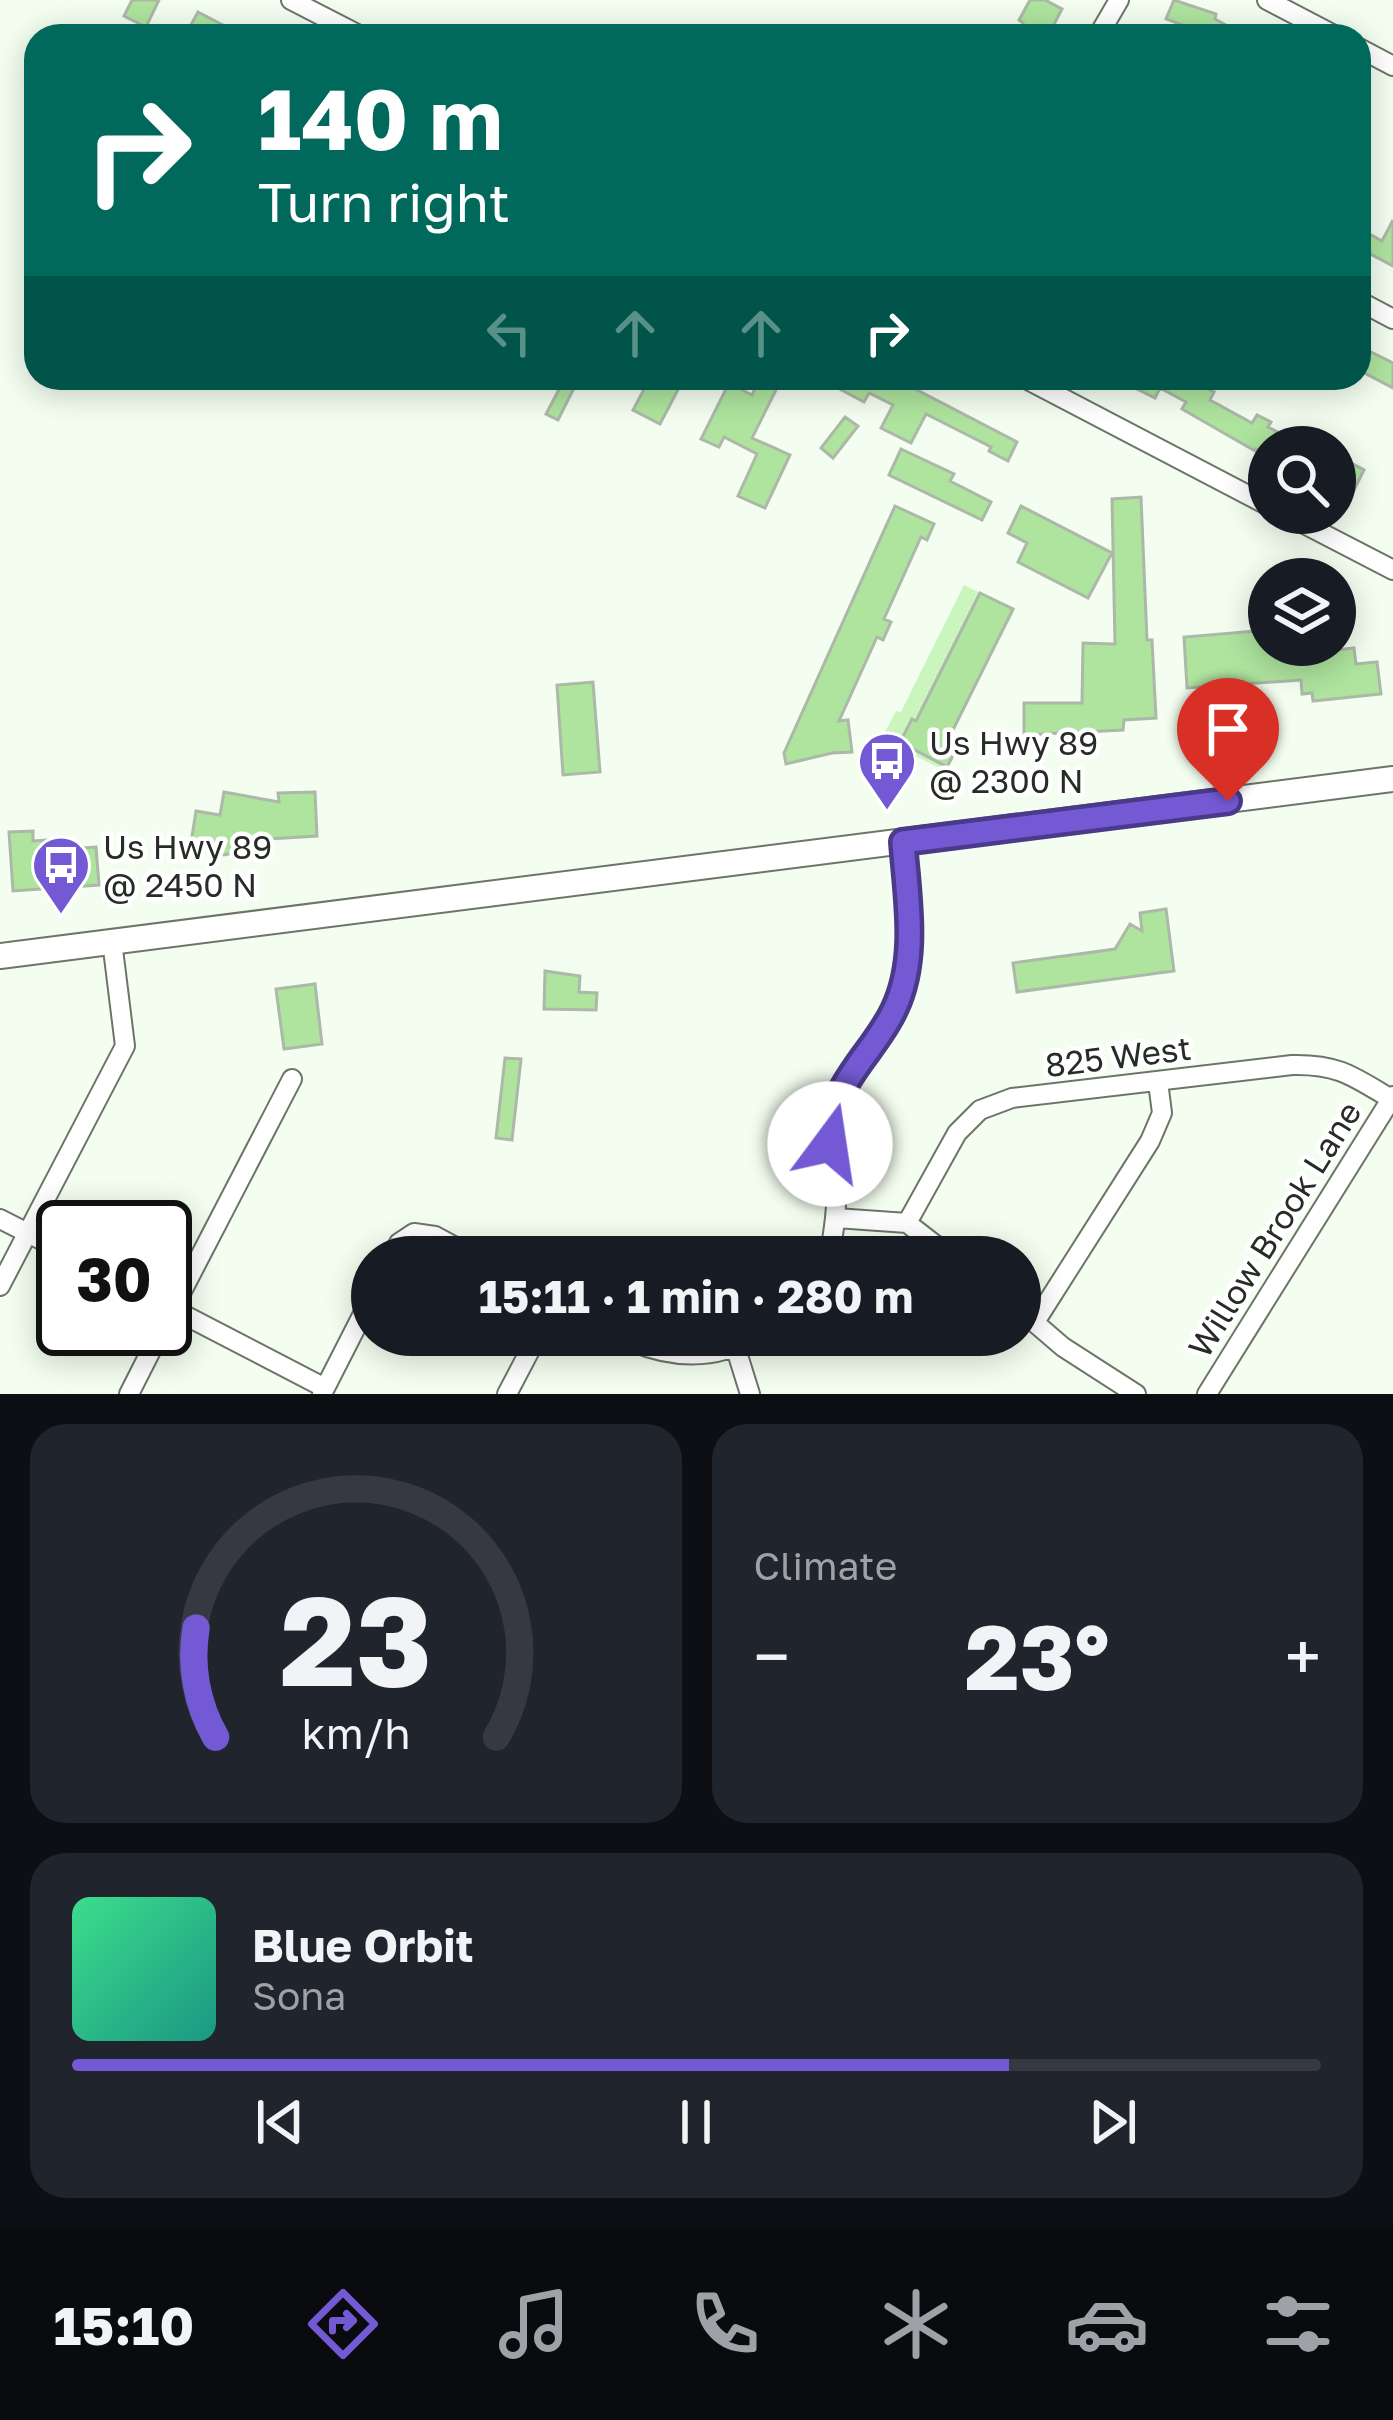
<!DOCTYPE html>
<meta charset="utf-8">
<style>
body{margin:0;font-family:"Golos Text",sans-serif;background:#20242c;color:#f1f3f6;height:100vh;display:flex;flex-direction:column;font-size:45px;white-space:nowrap}
*{box-sizing:border-box;margin:0}
p{font-size:39px;color:#9ea1a6}
.icon{flex:none;width:66px;height:66px;fill:none;stroke:currentColor;stroke-width:2;stroke-linecap:round;stroke-linejoin:round}
.map{position:relative;height:1394px;overflow:hidden}
.details{display:flex;flex-direction:column;gap:30px;padding:30px;background:#0d0f14;flex:1}
.details>*{flex:none}
.top-card{position:absolute;left:24px;top:24px;width:1347px;height:366px;border-radius:36px;box-shadow:0 6px 30px #0003;background:#00695c;color:#fff;overflow:hidden}
.controls{position:absolute;left:1248px;top:426px;display:grid;gap:24px}
.controls a{display:grid;place-items:center;width:108px;height:108px;border-radius:50%;background:#171b24;box-shadow:0 6px 30px #0003;font-size:60px}
.speed{position:absolute;left:36px;top:1200px;display:flex;gap:24px;font-size:60px;font-weight:700;text-align:center}
.speed>*{display:grid;place-content:center;width:156px;height:156px;border-radius:50%;background:#171b24;box-shadow:0 6px 30px #0003;line-height:1}
.speed .limit{border:6px solid #111;border-radius:18px;background:#fff;color:#111}
.pin{position:absolute;display:grid;place-items:center;width:102px;height:102px;color:#fff;margin:-123px -51px;border-radius:50% 50% 50% 0;rotate:-45deg;box-shadow:0 0 12px #0007}
.pin .icon{rotate:45deg}
.me{position:absolute;width:132px;margin:-66px;rotate:14deg;stroke-linejoin:round;filter:drop-shadow(0 0 9px #0008)}
.turn{display:flex;align-items:center;gap:42px;height:252px;padding:0 36px;font-size:54px}
.turn .icon{width:156px;height:156px;stroke-width:2.5}
.turn b{display:block;font-size:84px;line-height:102px}
.lanes{display:flex;align-items:center;height:114px;padding:0 36px;background:#0003;justify-content:center;gap:60px;direction:ltr}
.lanes .off{opacity:.35}
.big{font-size:90px;font-weight:700;line-height:1.1}
.details .tile{flex:1;display:flex;flex-direction:column;justify-content:center;gap:18px;min-width:0;padding:0 42px;border-radius:36px;background:#20242c}
.details .dial{align-items:center;gap:0}
.dial svg{height:312px;overflow:visible;fill:none;stroke:#363941;stroke-width:7;stroke-linecap:round;text-anchor:middle}
.dial text{fill:#f1f3f6;stroke:none}
.song{display:flex;align-items:center;gap:36px}
.cover{width:144px;height:144px;border-radius:18px;background:linear-gradient(135deg,hsl(150 70% 55%),hsl(170 70% 35%))}
.played{height:12px;border-radius:6px;background:linear-gradient(90deg,#735ad4 75%,#363941 75%)}
.keys{display:flex;justify-content:space-around;direction:ltr}
.heat{display:flex;justify-content:space-between;align-items:center;font-size:66px;direction:ltr}
.details .tiles{flex:1;display:grid;gap:30px;grid-template-columns:1fr 1fr}
.tile:last-child{grid-column:span 2}
.trip{position:absolute;left:351px;top:1236px;width:690px;height:120px;border-radius:60px;background:#171b24;box-shadow:0 6px 30px #0003;font-weight:700;line-height:120px;text-align:center}
.tab-bar{display:flex;height:192px;justify-content:space-around;align-items:center;background:#090b0e;color:#9ea1a6}
.tab-bar .icon{width:84px;height:84px}
.tab-bar .on{color:#735ad4}
.tab-bar b{font-size:54px;color:#f1f3f6}
.map>svg:first-child{display:block}
</style>
<div class="map">
<svg width="1393" height="1394" viewBox="0 0 1393 1394">
<rect width="100%" height="100%" fill="#f4fef0"/>
<path fill="#caf5bd" d="M964 585 1015 610 951 736 961 742 946 771 907 752 878 759 875 756V751L896 711 901 712Z"/>
<path fill="#aee49e" stroke="#acb8a8" stroke-width="3" d="M132 0H159L146 27 124 16Z
M1030 0H1045L1062 9 1048 36H1017L1023 23 1019 20Z
M1174 0 1216 14 1215 19 1246 36H1212L1166 19Z
M198 12 244 36H195L187 32Z
M1393 220V266L1359 248V228L1382 241Z
M1359 346 1393 363V388L1359 370Z
M565 378H579L558 420 546 414Z
M650 378H664L680 386 660 424 633 410Z
M760 378H782L752 438 790 455 765 508 738 496 757 454 724 437 719 447 701 439 729 383 752 395Z
M819 378H894L1017 442 1008 461 989 451 991 447 926 414 911 443 881 428 893 405 869 393 864 402Z
M1115 378H1186L1214 392 1210 400 1252 423 1257 415 1271 422 1268 427 1306 447H1269V455L1256 449 1255 451 1182 409 1186 402 1160 388 1155 398Z
M845 417 858 426 833 458 821 448Z
M901 449 954 474 950 481 991 502 982 520 889 475Z
M1340 457 1364 470 1352 494 1344 489 1335 504V467Z
M1141 497 1147 640H1152L1156 718 1124 720 1123 730 1024 735V703H1082L1083 643 1115 644 1112 499Z
M895 506 934 524 927 540 921 537 884 619 891 622 883 640 877 637 839 721 848 720 852 752 832 753 786 764 784 753Z
M1021 506 1112 553 1088 598 1018 562 1027 543 1008 533Z
M980 593 1013 609 949 738 959 744 947 767 900 742 912 719 916 721Z
M1269 630V645H1285L1286 656 1354 648 1356 664 1377 662 1381 694 1313 701 1312 693 1302 694 1301 680 1187 688 1184 637Z
M593 682 600 772 563 775 557 685Z
M224 792 279 802 278 793 315 792 317 836 269 839 271 845 224 855 190 849 196 811 220 815Z
M33 831V841L63 839 64 849 96 847 99 885 13 891 9 832Z
M1166 909 1174 971 1017 992 1013 963 1115 949 1130 924 1142 931 1140 913Z
M545 971 580 976 579 992 597 993 596 1010 544 1009Z
M315 984 322 1044 284 1049 276 989Z
M505 1058 521 1059 512 1140 496 1138Z"/>
<g fill="none" stroke-linecap="round" stroke-linejoin="round">
<g stroke="#6b7667" stroke-width="22">
<path id="minor" d="M291 0 361 36
M1267 0 1336 36
M1098 36 1119 0
M1359 48 1393 66
M1359 301 1393 319
M1024 378 1269 506
M1283 513 1393 570
M836 1218 907 1223 951 1257
M0 1219 63 1251
M907 1223 957 1133 980 1110 1012 1098 1292 1065C1338 1064 1353 1076 1391 1099
M392 1257 399 1243 414 1233 435 1236 474 1257
M829 1257C833 1236 837 1214 836 1193 834 1162 826 1131 837 1101 850 1065 882 1041 896 1007 918 955 907 896 903 842
M0 1286 125 1046 112 941
M165 1305 325 1388
M1020 1310 1063 1347 1136 1394
M1035 1322 1150 1141 1162 1113 1158 1082
M165 1324 292 1079
M633 1342C677 1360 718 1360 759 1335
M736 1349 750 1394
M129 1394 162 1329
M322 1394 372 1296
M507 1394 538 1335
M1207 1394 1393 1096"/>
</g>
<g stroke="#6b7667" stroke-width="28">
<path id="major" d="M0 956 1393 779"/>
</g>
<use href="#minor" stroke="#fff" stroke-width="18"/>
<use href="#major" stroke="#fff" stroke-width="24"/>
</g>
<g fill="none" stroke-linecap="round" stroke-linejoin="round">
<g stroke="#4b3a8a" stroke-width="30">
<path id="route" d="M830 1144C832 1129 832 1112 838 1098 853 1065 879 1042 894 1010 919 959 907 896 903 842L1228 801"/>
</g>
<use href="#route" stroke="#735ad4" stroke-width="21"/>
</g>
<defs>
<g id="bus-pin" transform="scale(3)"><path d="M0 17L-7.5 6A9.5 9.5 0 1 1 7.5 6Z" fill="#735ad4" stroke="#fff"/><path d="M-5-6H5V4H4V6H2V4H-2V6H-4V4H-5ZM-3.5-4V0h7V-4ZM-3.5 1.2v1.5H-2V1.2ZM2 1.2v1.5H3.5V1.2Z" fill="#fff"/></g>
</defs>
<g fill-rule="evenodd">
<use href="#bus-pin" x="887" y="761"/>
<use href="#bus-pin" x="61" y="865"/>
</g>
<g text-anchor="middle" dominant-baseline="central" stroke-width="9" stroke-linejoin="round" paint-order="stroke">
<g font-size="33" fill="#272c26" stroke="#fff" text-anchor="start">
<text x="929" y="742">Us Hwy 89<tspan x="929" dy="38">@ 2300 N</tspan></text>
<text x="103" y="846">Us Hwy 89<tspan x="103" dy="38">@ 2450 N</tspan></text>
</g>
<g font-size="33" fill="#272c26" stroke="#fff">
<text transform="translate(1118 1056) rotate(-7)">825 West</text>
<text transform="translate(1274 1229) rotate(-58)">Willow Brook Lane</text>
</g>
</g>
</svg>
<div class="controls">
<a><svg class="icon" aria-label="search" viewBox="0 0 24 24"><circle cx="10" cy="10" r="6"/><path d="M15 15l6 6"/></svg></a>
<a><svg class="icon" aria-label="layers" viewBox="0 0 24 24"><path d="M12 4l9 5-9 5-9-5zM3 14l9 5 9-5"/></svg></a>
</div>
<div class="speed"><div class="limit">30</div></div>
<div class="pin" style="left:1228px;top:801px;background:#d93025"><svg class="icon" aria-label="arrive" viewBox="0 0 24 24"><path d="M6 21V4h12l-3 4 3 4H6"/></svg></div>
<svg class="me" style="left:830px;top:1144px" viewBox="-20 -20 40 40"><circle r="19" fill="#fff"/><path d="M0-13L10 11 0 6-10 11z" fill="#735ad4"/></svg>
<div class="trip">15:11 · 1 min · 280 m</div>
<div class="top-card">
<div class="turn"><svg class="icon" aria-label="right" viewBox="0 0 24 24"><path d="M7 20v-9h11M14 6l5 5-5 5"/></svg><div><b>140 m</b>Turn right</div></div>
<div class="lanes"><svg class="icon off" aria-label="left" viewBox="0 0 24 24"><path d="M17 20v-9H6M10 6l-5 5 5 5"/></svg><svg class="icon off" aria-label="ahead" viewBox="0 0 24 24"><path d="M12 20V5M6 11l6-6 6 6"/></svg><svg class="icon off" aria-label="ahead" viewBox="0 0 24 24"><path d="M12 20V5M6 11l6-6 6 6"/></svg><svg class="icon" aria-label="right" viewBox="0 0 24 24"><path d="M7 20v-9h11M14 6l5 5-5 5"/></svg></div>
</div>
</div>
<section class="details">
<div class="tiles">
<div class="tile dial"><svg viewBox="0 0 100 80">
<path d="M14 69A42 42 0 1 1 86 69"/>
<path d="M14 69A42 42 0 0 1 9 41" stroke="#735ad4"/>
<text x="50" y="56" font-size="32" font-weight="700">23</text>
<text x="50" y="72" font-size="11">km/h</text>
</svg></div>
<div class="tile"><p>Climate</p>
<div class="heat"><a>−</a><b class="big">23°</b><a>+</a></div>
</div>
<div class="tile">
<div class="song"><i class="cover"></i><div><b>Blue Orbit</b><p>Sona</p></div></div>
<div class="played"></div>
<div class="keys"><svg class="icon" aria-label="previous" viewBox="0 0 24 24"><path d="M18 5L8 12l10 7zM5 5v14"/></svg><svg class="icon" aria-label="pause" viewBox="0 0 24 24"><path d="M8 5v14M16 5v14"/></svg><svg class="icon" aria-label="next" viewBox="0 0 24 24"><path d="M6 5l10 7-10 7zM19 5v14"/></svg></div>
</div>
</div>
</section>
<nav class="tab-bar">
<b>15:10</b>
<svg class="icon on" aria-label="directions" viewBox="0 0 24 24"><path d="M12 3l9 9-9 9-9-9zM9 14v-3h6M13 9l2 2-2 2"/></svg>
<svg class="icon" aria-label="music" viewBox="0 0 24 24"><path d="M9 18V5l10-2v13"/><circle cx="6" cy="18" r="3"/><circle cx="16" cy="16" r="3"/></svg>
<svg class="icon" aria-label="phone" viewBox="0 0 24 24"><path d="M5 4h4l2 5-3 2q2 4 5 5l2-3 5 2v4C11 20 4 13 5 4z"/></svg>
<svg class="icon" aria-label="climate" viewBox="0 0 24 24"><path d="M12 3v18M4 7l16 10M4 17L20 7"/></svg>
<svg class="icon" aria-label="car" viewBox="0 0 24 24"><path d="M5 17H2v-5l4-1 3-4h7l3 4 3 1v5h-3M9 17h6M6 11h13"/><circle cx="7" cy="17" r="2"/><circle cx="17" cy="17" r="2"/></svg>
<svg class="icon" aria-label="filters" viewBox="0 0 24 24"><path d="M4 7h16M4 17h16"/><circle cx="9" cy="7" r="2"/><circle cx="15" cy="17" r="2"/></svg>
</nav>
